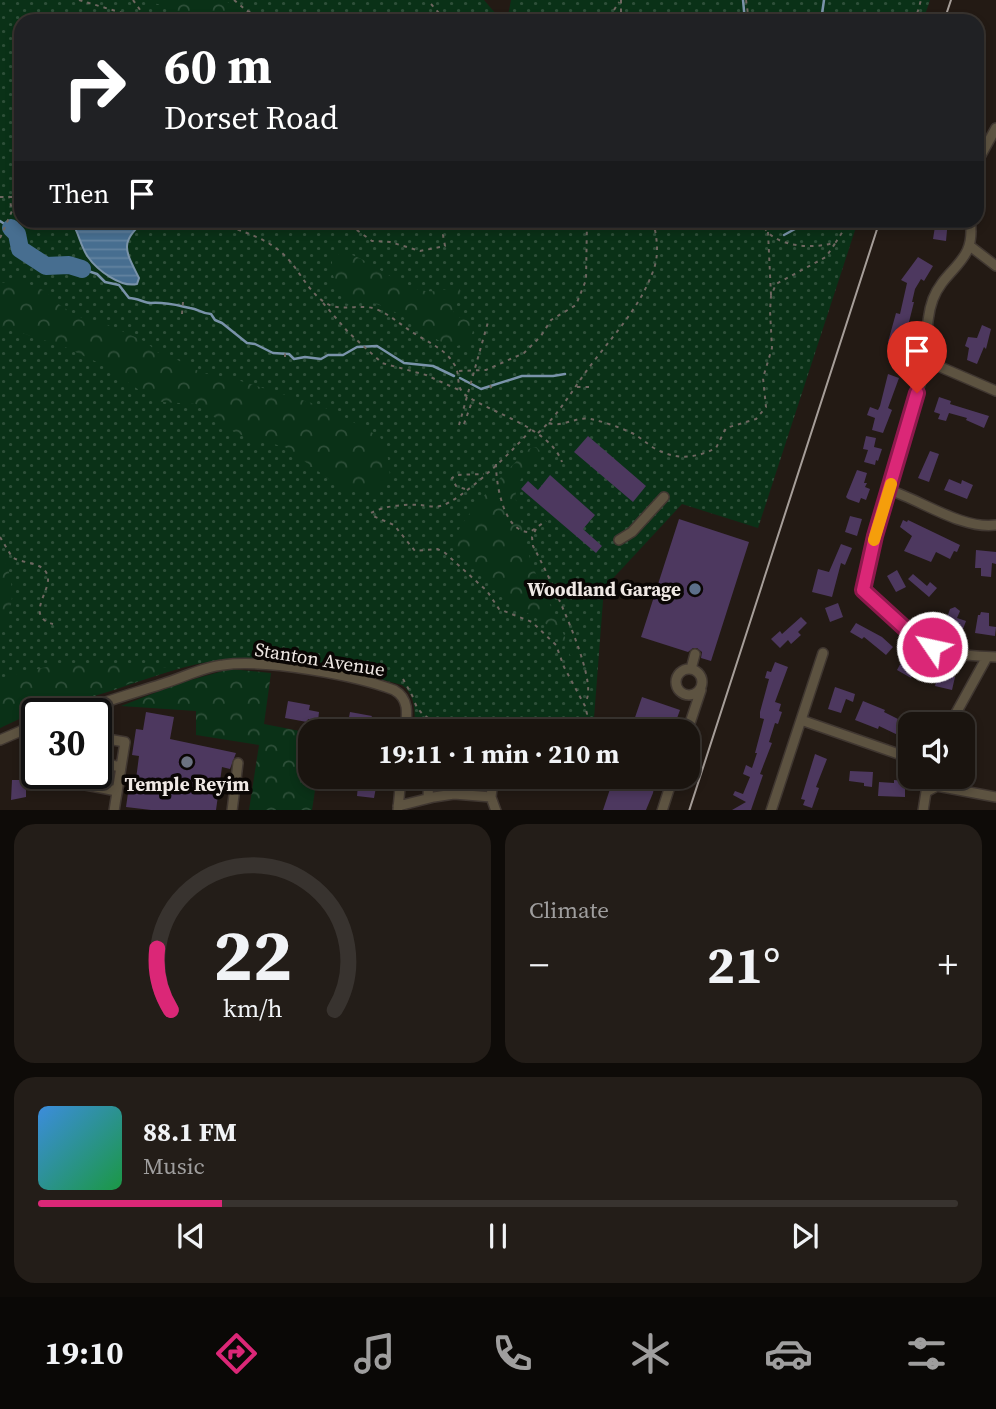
<!DOCTYPE html>
<meta charset="utf-8">
<style>
body{margin:0;font-family:"Source Serif 4",serif;background:#231d18;color:#f1f3f6;height:100vh;display:flex;flex-direction:column;font-size:26px;white-space:nowrap}
*{box-sizing:border-box;margin:0}
p{font-size:23px;color:#9f9e9e}
.icon{flex:none;width:38px;height:38px;fill:none;stroke:currentColor;stroke-width:2;stroke-linecap:round;stroke-linejoin:round}
.map{position:relative;height:810px;overflow:hidden}
.side{display:flex;flex-direction:column;gap:14px;padding:14px;background:#0e0b08;flex:1}
.side>*{flex:none}
.hud{position:absolute;left:14px;top:14px;width:970px;height:214px;border-radius:21px;box-shadow:0 4px 10px #0003,0 0 0 2px #38332f;background:#202124;color:#fff;overflow:hidden}
.controls{position:absolute;left:898px;top:712px;display:grid;gap:14px}
.controls a{display:grid;place-items:center;width:77px;height:77px;border-radius:14px;background:#1a140f;box-shadow:0 4px 10px #0003,0 0 0 2px #38332f;font-size:35px}
.speed{position:absolute;left:21px;top:698px;display:flex;gap:14px;font-size:35px;font-weight:700;text-align:center}
.speed>*{display:grid;place-content:center;width:91px;height:91px;border-radius:50%;background:#1a140f;box-shadow:0 4px 10px #0003,0 0 0 2px #38332f;line-height:1}
.speed .limit{border:4px solid #111;border-radius:10px;background:#fff;color:#111}
.pin{position:absolute;display:grid;place-items:center;width:60px;height:60px;color:#fff;margin:-72px -30px;border-radius:50% 50% 50% 0;rotate:-45deg;box-shadow:0 0 7px #0007}
.pin .icon{rotate:45deg}
.me{position:absolute;width:77px;margin:-38px;rotate:304deg;stroke-linejoin:round;filter:drop-shadow(0 0 5px #0008)}
.turn{display:flex;align-items:center;gap:24px;height:147px;padding:0 35px;font-size:32px}
.turn .icon{width:91px;height:91px;stroke-width:2.5}
.turn b{display:block;font-size:49px;line-height:60px}
.then{display:flex;align-items:center;height:66px;padding:0 35px;background:#0003;gap:14px;font-size:26px}
.big{font-size:52px;font-weight:700;line-height:1.1}
.side .card{flex:1;display:flex;flex-direction:column;justify-content:center;gap:10px;min-width:0;padding:0 24px;border-radius:21px;background:#231d18}
.side .dial{align-items:center;gap:0}
.dial svg{height:182px;overflow:visible;fill:none;stroke:#38332f;stroke-width:7;stroke-linecap:round;text-anchor:middle}
.dial text{fill:#f1f3f6;stroke:none}
.song{display:flex;align-items:center;gap:21px}
.cover{width:84px;height:84px;border-radius:10px;background:linear-gradient(135deg,hsl(210 70% 55%),hsl(140 70% 35%))}
.played{height:7px;border-radius:4px;background:linear-gradient(90deg,#db2777 20%,#38332f 20%)}
.keys{display:flex;justify-content:space-around;direction:ltr}
.heat{display:flex;justify-content:space-between;align-items:center;font-size:38px;direction:ltr}
.side .tiles{flex:1;display:grid;gap:14px;grid-template-columns:1fr 1fr}
.card:last-child{grid-column:span 2}
.trip{position:absolute;left:298px;top:719px;width:402px;height:70px;border-radius:21px;background:#1a140f;box-shadow:0 4px 10px #0003,0 0 0 2px #38332f;font-weight:700;line-height:70px;text-align:center}
.dock{display:flex;height:112px;justify-content:space-around;align-items:center;background:#0a0806;color:#9f9e9e}
.dock .icon{width:49px;height:49px}
.dock .active{color:#db2777}
.dock b{font-size:32px;color:#f1f3f6}
.map>svg:first-child{display:block}
</style>
<div class="map">
<svg width="996" height="811" viewBox="0 0 996 811">
<defs>
<pattern id="grass-dots" width="8" height="8" patternUnits="userSpaceOnUse" patternTransform="scale(1.75)"><rect width="8" height="8" fill="#0a3117"/><path d="M2 2h.1M6 6h.1" fill="none" stroke="#2e4f39" stroke-width="1.8" stroke-linecap="round"/></pattern>
<pattern id="forest-crowns" width="20" height="18" patternUnits="userSpaceOnUse" patternTransform="scale(1.75)"><rect width="20" height="18" fill="#0a3117"/><path d="M2 6a3 3 0 1 1 6 0M12 15a3 3 0 1 1 6 0" fill="none" stroke="#2e4f39"/></pattern>
<pattern id="water-rules" width="6" height="5" patternUnits="userSpaceOnUse" patternTransform="scale(1.75)"><rect width="6" height="5" fill="#476e90"/><path d="M0 2.5h6" fill="none" stroke="#62839f"/></pattern>
</defs>
<rect width="100%" height="100%" fill="#231a14"/>
<path fill="url(#grass-dots)" d="M0 0H484L502 21H21V220L858 221 758 528 682 504 604 588 593 731H414C415 715 417 696 402 685 352 670 265 653 213 661 174 667 138 683 101 694 67 705 31 710 0 728Z
M511 0H930L923 21H507Z"/>
<path fill="url(#forest-crowns)" d="M143 0H224L260 21H184C170 0 163 8 143 0Z
M340 253C360 251 394 284 420 290 435 294 445 288 459 287L461 293 454 304 453 313C459 320 469 318 474 325 473 340 463 348 448 346 426 334 400 311 376 304 365 300 354 306 344 303L332 273V259Z
M9 282H24L43 290 60 305 76 316 104 323 146 342 157 352 172 357 202 373 231 378 318 405 335 412 380 437 387 451 390 476 386 482 375 490 357 492 341 488 285 447 246 437 235 432 196 404 162 402 145 394 101 364 65 347 0 326V283Z
M536 447 540 451C532 470 513 479 516 501L531 563 574 657 572 659 564 643 548 625 508 602 453 544C456 521 511 466 529 449Z
M0 550C14 578 18 604 0 632Z
M80 663 180 668 28 715 0 728V678L59 664Z
M230 669 271 673 264 724 310 733V777H317L312 810H249L259 745 196 735V711L121 706 180 683Z"/>
<path fill="url(#water-rules)" stroke="#7a93aa" stroke-width="2" d="M71 221H145C118 242 126 252 139 278L137 284C121 288 97 270 88 257 80 246 79 232 71 221Z"/>
<g fill="none" stroke-linecap="round" stroke-linejoin="round">
<path stroke="#7a93aa" stroke-width="2.5" d="M743 0 745 21
M821 21 824 0
M0 221 11 228
M784 235 795 229 798 220
M82 269 97 274 105 282 119 285 129 298C138 298 144 303 151 303 166 302 176 305 190 308 199 309 201 314 211 314L215 320 222 323 247 343 255 344 273 353 289 354 294 359 305 357 321 359 328 355H343L357 347 377 346 404 363 433 366 454 376
M460 378 481 389 522 376H553L565 374"/>
<path stroke="#476e90" stroke-width="18" d="M11 228 17 234 20 249 46 266 69 265 82 269"/>
</g>
<path fill="#4d385f" d="M936 220H948L946 241 933 239Z
M918 257 933 266 924 281 921 279 915 289 912 302H914L906 334 910 335 902 357 892 354 895 347 888 342 896 313 900 314 907 283 901 280Z
M982 325 991 329 986 349 984 347 977 364 967 360 969 348 965 346 968 337 977 338Z
M888 374 899 378 888 408 892 410 883 433 872 430 875 418 867 415 870 407 878 410 880 406Z
M939 397 951 401 950 404 989 416 984 428 966 420 967 418 949 413 946 421 938 419 940 414 934 412Z
M588 436 646 486 633 502 574 452Z
M866 436 876 438 874 447 882 449 878 461 876 460 875 465 864 462 868 450 863 449Z
M930 451 939 454 929 482 918 478Z
M857 470 867 473 864 483H867L865 487 870 489 866 500 861 498 859 503 848 499 846 497Z
M550 475 595 515 583 529 602 546 596 553 521 489 528 481 538 490Z
M949 479 961 484 962 480 973 485 967 499 944 490Z
M850 516 862 519 857 536 845 532Z
M679 519 749 542 711 661 701 658 702 652 697 648H693L688 652 641 637Z
M903 520 907 522 908 520 960 545 957 552 954 551 950 559 936 552 931 562 904 551 912 536 900 527Z
M841 544 852 548 845 565 841 563 832 597 812 592 818 569 829 572Z
M976 550 996 552V564L992 563 991 577 981 576V568H975Z
M897 570 906 587 896 592 887 576Z
M913 574 927 586 930 582 937 588 929 597 908 579Z
M838 603 843 617 830 622 825 608Z
M955 607 960 611 957 618 966 621 962 632 944 626 950 609Z
M981 612 989 613V626L996 627 995 636 975 633 978 615H980Z
M801 617 807 623 798 632 801 635 791 644 788 640 780 648 771 639 780 631 782 634Z
M856 623 882 637 893 647 886 655 864 637 862 639 850 632Z
M906 653 915 658 912 664 917 667 911 678 897 670Z
M775 662 788 667 775 702 781 704 779 711 782 712 778 724 775 723 769 742 772 743 760 774 763 775 751 810H732L746 802 733 795 735 791 743 794 750 777 743 774 746 765 752 768 757 753H755L764 719 760 718V712L769 679 765 678 767 671 771 672Z
M938 674 955 677 952 690 935 686Z
M835 687 855 694 853 702 846 699 841 713 828 709Z
M642 697 680 710 672 732H630Z
M288 701 310 705 309 710 319 712 318 721 308 719 307 722 285 718Z
M863 701 885 710 884 712 898 719 897 721 905 724 900 736 879 726 878 729 855 720Z
M146 712 174 717 170 739 236 753 230 769 222 767 216 810H151L126 807 129 786 135 787 139 756 132 755 136 729 143 730Z
M350 712 372 716 371 718 381 720 379 732 347 728Z
M815 754 827 759 816 787 819 788 812 808 803 805 805 800 801 799Z
M850 771 873 772 872 787 864 786V783L849 781Z
M363 777H378L374 798 357 796 358 785H362Z
M614 777H656L653 793 646 810H603Z
M12 780H32V789H26V797L11 800Z
M894 780 905 781V797L878 796 879 782 894 783Z"/>
<g fill="none" stroke-linecap="round" stroke-linejoin="round">
<g stroke="#403731" stroke-width="12">
<path id="minor" d="M976 164 996 128
M970 220C977 263 946 266 933 299 924 323 929 349 923 373 904 446 879 516 863 590 888 613 913 644 947 652 962 656 980 656 996 657
M970 246 996 266
M925 363 938 366 996 391
M889 490C921 500 963 530 996 525
M619 540 632 532 664 497
M676 682a13 13 0 1 1 26 0a13 13 0 1 1-26 0Z
M691 669 695 654
M75 714C103 701 132 694 162 684 183 678 202 667 223 665 265 659 354 675 394 690 410 699 407 715 405 732
M801 720 910 758
M950 724 987 657
M687 732 701 690
M96 737 125 742 121 767
M0 740 37 724
M96 762 121 767 114 811
M66 774 65 781 117 791
M473 777 493 780 491 797 496 811
M926 792 930 777
M428 798 429 777
M398 806 434 797 454 794 491 797
M398 809 401 777
M232 811 238 763
M662 811 673 777
M771 811 823 653
M923 811 926 792 937 786 996 797"/>
</g>
<path stroke="#6f6761" stroke-width="2" stroke-dasharray="3.5 5" stroke-linecap="butt" d="M79 0 129 15 143 21
M133 0 148 21
M234 0 247 11 273 21
M621 0V21
M746 0 749 21
M431 4 446 21
M614 10 619 2
M915 21 921 0
M0 197H21
M214 220C237 231 262 235 282 253 298 267 306 289 324 302 340 313 359 303 376 309 391 315 403 327 417 335 431 344 445 349 454 364 461 374 455 385 464 394 492 414 549 427 562 462
M343 220 372 241 390 242 420 251 445 246 443 235 448 220
M761 220C768 248 815 250 836 242L850 220
M793 221H801
M768 232 771 295
M0 238 12 211 9 196
M323 303 348 332 382 363 426 375 459 390
M182 314 183 302
M285 357V352
M459 371 486 370 524 353 541 336 551 320 576 305 586 280 587 220
M490 385 492 390
M577 387H589
M549 423C562 428 576 416 591 419 604 422 619 427 632 433 640 437 646 443 654 448 675 460 695 459 716 448L726 428 756 419 766 407 763 378 772 348 770 311 771 296 776 284 826 257 836 242
M464 424 473 399
M531 429C519 446 459 503 440 506 433 508 426 505 419 505 404 504 384 506 371 513L373 516 394 525 415 551 437 549 444 552 487 591 499 609 532 622 556 645 564 667 585 706 587 714 585 732
M538 433C558 415 570 394 585 373 608 341 638 311 652 274 660 255 657 239 653 220
M496 464C496 485 504 533 530 532L546 521
M465 489 456 486 452 478 456 475 484 474
M536 529 532 537 533 546C546 570 602 683 585 702
M0 537 12 557C22 564 41 561 47 574 54 589 23 616 53 624
M403 679 413 697
M415 703C424 725 454 726 474 732"/>
<use href="#minor" stroke="#5d5341" stroke-width="9"/>
<path stroke="#a69e99" stroke-width="2" d="M944 21 951 0
M689 811 880 220"/>
<path stroke="#6f6761" stroke-width="2" stroke-dasharray="3.5 5" stroke-linecap="butt" d="M459 425 488 322"/>
</g>
<g fill="none" stroke-linecap="round" stroke-linejoin="round">
<g stroke="#8e194d" stroke-width="18">
<path id="route" d="M917 393 875 536 863 590 909 632 932 647"/>
</g>
<use href="#route" stroke="#db2777" stroke-width="12"/>
<path stroke="#f59e0b" stroke-width="12" d="M874 540 891 484"/>
</g>
<circle fill="#5c6f8a" stroke="#0a0604" stroke-width="2.5" cx="695" cy="589" r="7"/>
<circle fill="#6b7280" stroke="#0a0604" stroke-width="2.5" cx="187" cy="762" r="7"/>
<g text-anchor="middle" dominant-baseline="central" stroke-width="7" stroke-linejoin="round" paint-order="stroke">
<g font-size="19" font-weight="bold" fill="#f0e9e5" stroke="#0a0604" text-anchor="end">
<text x="681" y="589">Woodland Garage</text>
<text x="187" y="784" text-anchor="middle">Temple Reyim</text>
</g>
<g font-size="19" fill="#f0e9e5" stroke="#0a0604">
<text transform="translate(320 659) rotate(9)">Stanton Avenue</text>
</g>
</g>
</svg>
<div class="controls">
<a><svg class="icon" aria-label="sound" viewBox="0 0 24 24"><path d="M4 9h4l5-4v14l-5-4H4zM17 9q2 3 0 6"/></svg></a>
</div>
<div class="speed"><div class="limit">30</div></div>
<div class="pin" style="left:917px;top:393px;background:#d93025"><svg class="icon" aria-label="arrive" viewBox="0 0 24 24"><path d="M6 21V4h12l-3 4 3 4H6"/></svg></div>
<svg class="me" style="left:932px;top:647px" viewBox="-20 -20 40 40"><circle r="17" fill="#db2777" stroke="#fff" stroke-width="3"/><path d="M0-11L8 9 0 5-8 9z" fill="#fff"/></svg>
<div class="trip">19:11 · 1 min · 210 m</div>
<div class="hud">
<div class="turn"><svg class="icon" aria-label="right" viewBox="0 0 24 24"><path d="M7 20v-9h11M14 6l5 5-5 5"/></svg><div><b>60 m</b>Dorset Road</div></div>
<div class="then">Then<svg class="icon" aria-label="arrive" viewBox="0 0 24 24"><path d="M6 21V4h12l-3 4 3 4H6"/></svg></div>
</div>
</div>
<section class="side">
<div class="tiles">
<div class="card dial"><svg viewBox="0 0 100 80">
<path d="M14 69A42 42 0 1 1 86 69"/>
<path d="M14 69A42 42 0 0 1 8 42" stroke="#db2777"/>
<text x="50" y="56" font-size="32" font-weight="700">22</text>
<text x="50" y="72" font-size="11">km/h</text>
</svg></div>
<div class="card"><p>Climate</p>
<div class="heat"><a>−</a><b class="big">21°</b><a>+</a></div>
</div>
<div class="card">
<div class="song"><i class="cover"></i><div><b>88.1 FM</b><p>Music</p></div></div>
<div class="played"></div>
<div class="keys"><svg class="icon" aria-label="previous" viewBox="0 0 24 24"><path d="M18 5L8 12l10 7zM5 5v14"/></svg><svg class="icon" aria-label="pause" viewBox="0 0 24 24"><path d="M8 5v14M16 5v14"/></svg><svg class="icon" aria-label="next" viewBox="0 0 24 24"><path d="M6 5l10 7-10 7zM19 5v14"/></svg></div>
</div>
</div>
</section>
<nav class="dock">
<b>19:10</b>
<svg class="icon active" aria-label="directions" viewBox="0 0 24 24"><path d="M12 3l9 9-9 9-9-9zM9 14v-3h6M13 9l2 2-2 2"/></svg>
<svg class="icon" aria-label="music" viewBox="0 0 24 24"><path d="M9 18V5l10-2v13"/><circle cx="6" cy="18" r="3"/><circle cx="16" cy="16" r="3"/></svg>
<svg class="icon" aria-label="phone" viewBox="0 0 24 24"><path d="M5 4h4l2 5-3 2q2 4 5 5l2-3 5 2v4C11 20 4 13 5 4z"/></svg>
<svg class="icon" aria-label="climate" viewBox="0 0 24 24"><path d="M12 3v18M4 7l16 10M4 17L20 7"/></svg>
<svg class="icon" aria-label="car" viewBox="0 0 24 24"><path d="M5 17H2v-5l4-1 3-4h7l3 4 3 1v5h-3M9 17h6M6 11h13"/><circle cx="7" cy="17" r="2"/><circle cx="17" cy="17" r="2"/></svg>
<svg class="icon" aria-label="filters" viewBox="0 0 24 24"><path d="M4 7h16M4 17h16"/><circle cx="9" cy="7" r="2"/><circle cx="15" cy="17" r="2"/></svg>
</nav>
